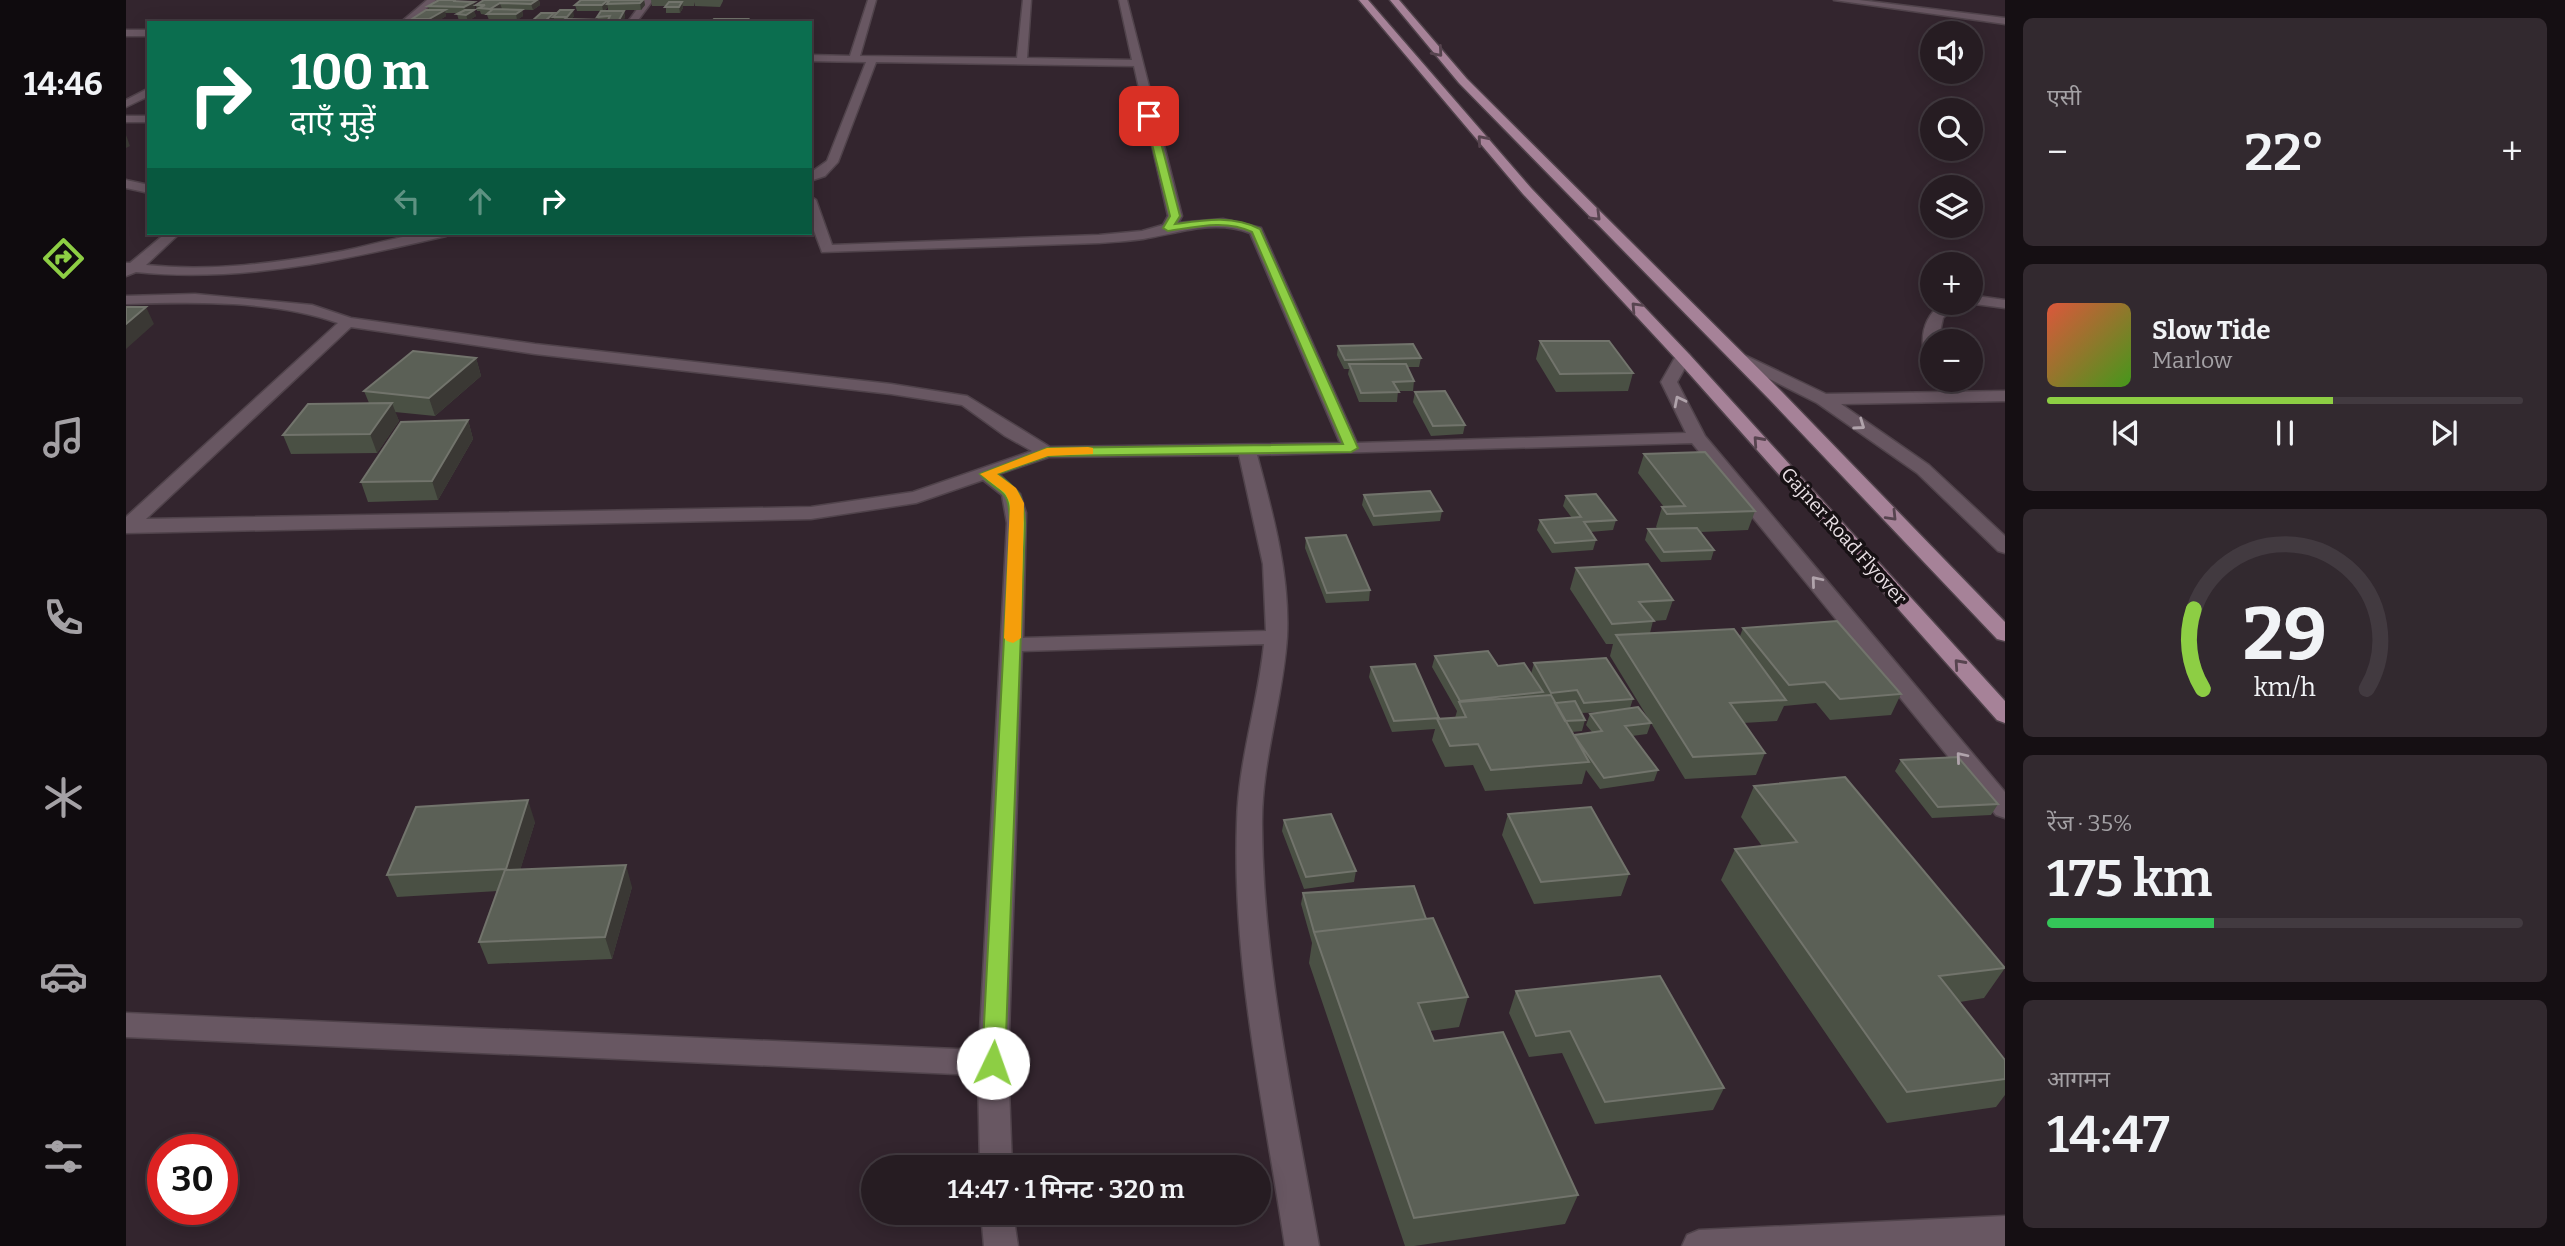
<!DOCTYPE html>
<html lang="hi">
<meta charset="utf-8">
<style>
body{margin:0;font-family:Bitter,"Noto Sans Devanagari",serif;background:#32292f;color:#f1f3f6;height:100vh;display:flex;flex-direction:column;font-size:26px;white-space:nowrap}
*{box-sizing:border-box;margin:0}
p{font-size:23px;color:#a4a1a5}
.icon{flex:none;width:38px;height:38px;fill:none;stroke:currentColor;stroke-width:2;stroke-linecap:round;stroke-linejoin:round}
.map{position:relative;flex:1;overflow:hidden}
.sheet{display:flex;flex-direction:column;gap:18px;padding:18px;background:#150f13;width:560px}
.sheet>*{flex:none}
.hud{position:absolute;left:21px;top:21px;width:665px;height:214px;border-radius:0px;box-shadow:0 4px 18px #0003,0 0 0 2px #423a40;background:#0b6e4f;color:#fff;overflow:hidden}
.buttons{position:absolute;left:1794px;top:21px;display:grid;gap:14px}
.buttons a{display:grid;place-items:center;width:63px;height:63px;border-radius:50%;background:#261c22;box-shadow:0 4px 18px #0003,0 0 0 2px #423a40;font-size:35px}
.speed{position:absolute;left:21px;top:1134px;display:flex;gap:14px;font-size:35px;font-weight:700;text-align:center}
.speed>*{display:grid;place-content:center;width:91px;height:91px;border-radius:50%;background:#261c22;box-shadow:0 4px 18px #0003,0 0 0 2px #423a40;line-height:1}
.speed .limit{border:10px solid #d22;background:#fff;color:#111}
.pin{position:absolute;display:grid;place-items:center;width:60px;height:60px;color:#fff;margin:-30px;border-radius:14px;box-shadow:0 4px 10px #0006}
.me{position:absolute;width:77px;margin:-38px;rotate:3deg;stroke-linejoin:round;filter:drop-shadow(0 0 5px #0008)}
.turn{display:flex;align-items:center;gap:24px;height:147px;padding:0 28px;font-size:32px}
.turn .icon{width:91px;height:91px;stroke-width:2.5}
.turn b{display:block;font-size:49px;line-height:60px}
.lanes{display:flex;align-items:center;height:66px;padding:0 28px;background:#0003;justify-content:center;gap:35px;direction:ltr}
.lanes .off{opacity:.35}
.big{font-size:52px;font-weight:600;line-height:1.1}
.sheet .widget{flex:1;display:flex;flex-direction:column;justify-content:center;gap:10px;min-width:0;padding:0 24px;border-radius:10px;background:#32292f}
.sheet .dial{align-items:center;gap:0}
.dial svg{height:182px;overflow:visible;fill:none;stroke:#423a40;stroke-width:7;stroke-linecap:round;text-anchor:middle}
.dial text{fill:#f1f3f6;stroke:none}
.song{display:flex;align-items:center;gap:21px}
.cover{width:84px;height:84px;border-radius:10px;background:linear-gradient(135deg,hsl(10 70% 55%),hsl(100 70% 35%))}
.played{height:7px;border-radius:4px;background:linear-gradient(90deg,#8dce44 60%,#423a40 60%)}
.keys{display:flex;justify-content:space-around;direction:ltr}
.heat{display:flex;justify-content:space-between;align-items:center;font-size:38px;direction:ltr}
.charge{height:10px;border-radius:5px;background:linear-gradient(90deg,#34c759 35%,#423a40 0)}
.trip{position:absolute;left:735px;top:1155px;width:410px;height:70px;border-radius:35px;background:#261c22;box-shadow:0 4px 18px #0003,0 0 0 2px #423a40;font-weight:600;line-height:70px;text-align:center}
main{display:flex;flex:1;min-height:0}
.tabs{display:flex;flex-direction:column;width:126px;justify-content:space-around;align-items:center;background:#0f0b0e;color:#a4a1a5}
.tabs .icon{width:49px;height:49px}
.tabs .selected{color:#8dce44}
.tabs b{font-size:32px;color:#f1f3f6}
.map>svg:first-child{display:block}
</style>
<main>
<nav class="tabs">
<b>14:46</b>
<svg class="icon selected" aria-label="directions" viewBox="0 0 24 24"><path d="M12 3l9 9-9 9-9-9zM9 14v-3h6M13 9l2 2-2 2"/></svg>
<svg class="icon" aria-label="music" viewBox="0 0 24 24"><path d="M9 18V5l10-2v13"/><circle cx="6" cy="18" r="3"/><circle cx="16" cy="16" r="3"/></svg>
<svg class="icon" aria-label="phone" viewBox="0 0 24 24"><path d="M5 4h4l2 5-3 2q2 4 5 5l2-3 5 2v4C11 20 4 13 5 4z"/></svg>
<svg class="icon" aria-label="climate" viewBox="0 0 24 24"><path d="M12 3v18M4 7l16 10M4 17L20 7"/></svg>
<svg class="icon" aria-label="car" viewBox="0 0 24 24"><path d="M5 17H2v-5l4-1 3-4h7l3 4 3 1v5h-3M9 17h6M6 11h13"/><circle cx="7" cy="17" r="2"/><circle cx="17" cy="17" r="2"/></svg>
<svg class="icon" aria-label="filters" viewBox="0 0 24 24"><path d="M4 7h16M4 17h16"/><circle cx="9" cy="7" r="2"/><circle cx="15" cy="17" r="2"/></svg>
</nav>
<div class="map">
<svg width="1879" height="1246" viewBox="0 0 1879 1246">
<rect width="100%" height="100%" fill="#33252e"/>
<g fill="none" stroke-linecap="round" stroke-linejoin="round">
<g stroke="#50434b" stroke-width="3">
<path id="minor" d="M301 0H310L284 23H274Z
M518 0H527L510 23H501Z
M742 0H750L734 56 891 58 897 0H905L901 58 1006 60 993 0H1001L1056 216 1052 223 1097 219 1135 228 1231 443 1560 433 1535 382 1551 354H1563L1565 357 1551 382 1579 436 1879 792V818L1870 815 1566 443 1131 455C1147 514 1164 575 1161 637 1157 700 1135 762 1136 826 1137 967 1169 1107 1193 1246H1159C1138 1107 1106 964 1111 823 1112 762 1132 704 1138 644L896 651 882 1063 886 1167H854L852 1075 0 1037V1013L853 1050 881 523 876 495 857 480 790 503 685 519 0 533V517L212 323C148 300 68 302 0 304V296L69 294 186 305 225 318 409 344 765 384 841 396 924 447 1214 443 1124 233C1088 219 1053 233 1017 239 1002 241 987 242 973 243L696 252 684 220V196L690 200 706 245 973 235 1016 231 1037 225 1042 216 1008 66 750 62 712 162 699 176 684 181V173L701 161 740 62 684 61V55L724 56ZM225 327 409 354 765 394 836 405 879 436 906 451 787 492 685 507 20 519ZM1113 455 1137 564 1140 631 897 638 900 513 894 494 873 474 923 457Z
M1708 0H1733L1879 18V24Z
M0 30H23V36H0Z
M23 88V96L0 107V100Z
M0 116H23V122H0Z
M0 180 23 185V193L0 188Z
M40 233H54L20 265C85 272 152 263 217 251 252 244 286 231 322 233L320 236C218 260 115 283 10 272L0 276V263H4Z
M1844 295 1879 300V308L1841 303H1844Z
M1816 303H1832L1817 318 1812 341H1806V358L1798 353C1794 332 1800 316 1816 303Z
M1610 351 1700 394 1879 391V401L1715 404 1803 465 1879 536V553L1872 551 1791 473 1691 403 1604 359 1602 356 1604 353Z
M855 1213H887L892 1246H858Z
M1879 1216V1246H1556L1561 1235 1573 1230Z"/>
</g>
<g stroke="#50434b" stroke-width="3">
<path id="major" d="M1233 0H1242L1405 188 1563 354 1879 701V723L1871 720 1551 360 1397 194Z
M1264 0H1273L1341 79 1656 392 1879 622V641L1871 639 1644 400 1333 83Z"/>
</g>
<use href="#minor" fill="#685762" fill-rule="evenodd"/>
<use href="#major" fill="#a68298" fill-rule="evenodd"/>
</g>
<path fill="#4a5044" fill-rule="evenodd" d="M330 0V1L349 8 347 10 350 16 342 21H333L331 14 333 13H319L320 16 309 23H279L287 21 286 19 303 10 302 6Z
M413 0 414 5 407 10 375 9 396 10 397 16 391 20H363L361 15 355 14 354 11H351L350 5Z
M455 0H483V2L518 0 519 5 515 10H482V7L478 11H498L499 17 496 23H428V21L426 23H407L406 21 428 13V16H448L445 19 472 20 471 17 475 11H451L449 5Z
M525 0H597V1L594 7 569 6V2L568 6H557V8L554 13H540V6H526Z
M1414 341 1507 373 1502 391 1430 392 1410 359Z
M1212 346 1295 358 1293 367H1281L1288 381 1287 391H1272L1271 402H1233L1222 374 1223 369H1218L1211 355Z
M350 358 355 376 309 416 269 412 273 421 251 453 165 454 157 435 243 403 238 391Z
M1289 392 1339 425 1337 434 1305 436 1287 402Z
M342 420 347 439 312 500 242 502 235 482Z
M1518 454 1629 511 1622 530 1575 532 1588 550 1585 560 1535 562 1519 540 1522 529H1532L1530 527 1536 507H1538L1512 473Z
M1238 495 1316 511 1314 521 1247 526 1236 505Z
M1440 496 1490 520 1487 530 1464 532 1470 540 1467 550 1426 553 1411 530 1414 520 1446 518 1437 506Z
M1180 538 1244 590 1243 601 1200 603 1179 548Z
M1450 568 1547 600 1540 620 1527 621 1524 633 1614 636 1617 628 1775 694 1765 715 1704 720 1690 703 1658 706 1651 721 1617 723 1639 753 1630 775 1559 779 1525 723 1521 734 1506 736 1532 770 1528 781 1474 789 1460 770 1456 784 1359 791 1347 765 1319 767 1306 740 1309 729 1266 732 1243 677 1245 667 1313 718V719L1329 718 1331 711 1306 667 1309 656 1372 666 1405 674 1408 663 1507 699 1504 708 1525 723 1484 656 1487 644H1480L1444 589ZM1479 712 1464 714 1460 725 1466 732 1448 735 1446 732 1456 731 1459 720 1455 713Z
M1775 760 1872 804 1865 815 1806 818 1769 771Z
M1628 786 1879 968 1858 998 1834 1002 1879 1060V1095L1870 1107 1761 1123 1595 880 1609 849 1636 846 1615 817Z
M1382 814 1503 874 1495 896 1408 904 1376 835Z
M1158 820 1230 871 1228 882 1178 889 1156 831Z
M409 822 394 870 506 887 486 959 362 964 353 942 372 891 271 897 261 875Z
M1177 893 1300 919 1342 997 1333 1027 1304 1031 1308 1041 1452 1195 1439 1224 1288 1246H1279L1183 963 1186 943 1175 904Z
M1390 991 1598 1088 1587 1110 1469 1124 1436 1053 1403 1057 1383 1013Z"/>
<path fill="#3a3834" d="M411 0H413L414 5 407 10 405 4Z
M482 0H483L484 4H481L482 7 477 11 476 5Z
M517 0H518L519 5 515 10 514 3Z
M348 2 349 8 340 13 338 7Z
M556 2 557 8 554 13 553 7Z
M374 3 376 9 368 14H366L364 9Z
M319 10 320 16 309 23H304L303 19Z
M348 10 350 16 342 21 340 15Z
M396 10 397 16 391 20 390 14Z
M447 10 448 16 442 23 441 17Z
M498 11 499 17 496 23H492Z
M428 13V21L426 23H420L419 21Z
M0 135 4 146 0 148Z
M20 307 28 324 0 349V324Z
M350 358 355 376 309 416 303 398Z
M266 403 273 421 251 453 244 434Z
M342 420 347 439 312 500 306 481Z
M402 800 409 822 388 890 380 869Z
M500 865 506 887 486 959 479 937Z"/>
<path fill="#5b6056" stroke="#72746c" stroke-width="2" d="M313 0H330L327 1 348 2 338 7 302 6Z
M358 0H411L405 4 374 3 364 9 353 8 359 5H350Z
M455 0H482L476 5H449Z
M484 0H517L514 3 481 4Z
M543 2H556L553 7H539Z
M367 9 396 10 390 14H361Z
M300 10H319L303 19H286Z
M339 10H348L340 15 331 14Z
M434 10H447L441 17H427Z
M475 11H498L493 20H496L492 23H434L439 19 482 20 484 16 471 17Z
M415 13H428L419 21H406Z
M588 19H622L619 23H584Z
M280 21 305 22 304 23H279Z
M0 307H20L0 324Z
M1414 341H1483L1507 373 1434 374Z
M1287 344 1295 358 1219 360 1212 346Z
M287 351 350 358 303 398 238 391Z
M1223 364H1280L1288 381 1267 382 1273 392 1235 393Z
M1319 391 1339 425 1307 426 1289 392Z
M266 403 244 434 157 435 182 404Z
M342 420 306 481 235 482 275 422Z
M1579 452 1629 511 1541 514 1536 507 1559 506 1518 454Z
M1304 491 1316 511 1248 516 1238 495Z
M1470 494 1490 520 1458 522 1470 540 1429 543 1414 520 1455 517 1440 496Z
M1571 528 1588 550 1538 552 1522 529Z
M1220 535 1244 590 1201 593 1180 538Z
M1522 564 1547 600 1513 602 1528 621 1486 624 1450 568Z
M1711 621 1775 694 1714 699 1699 682 1663 685 1617 628Z
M1608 629 1660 700 1604 703 1639 753 1567 757 1490 635Z
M1362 651 1372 666 1398 663 1417 692 1334 701 1309 656Z
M1480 658 1507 699 1458 703 1451 690 1425 693 1408 663Z
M1289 664 1313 718 1268 721 1245 667Z
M1425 695 1463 762 1365 770 1352 744 1324 746 1311 719 1340 717 1333 702Z
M1449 701 1459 720 1439 721 1429 703Z
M1512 707 1525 723 1499 726 1532 770 1478 778 1448 735 1476 731 1464 714Z
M1832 757 1872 804 1812 807 1775 760Z
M1719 777 1879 968 1813 976 1879 1060V1079L1781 1092 1609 849 1671 842 1628 786Z
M402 800 380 869 261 875 290 807Z
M1465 807 1503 874 1415 882 1382 814Z
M1205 814 1230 871 1180 877 1158 820Z
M500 865 479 937 353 942 379 870Z
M1288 886 1300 919 1188 932 1177 893Z
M1307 918 1342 997 1292 1003 1308 1041 1377 1032 1452 1195 1288 1218 1188 932Z
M1534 976 1598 1088 1479 1102 1444 1031 1410 1036 1390 991Z"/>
<defs><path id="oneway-chevron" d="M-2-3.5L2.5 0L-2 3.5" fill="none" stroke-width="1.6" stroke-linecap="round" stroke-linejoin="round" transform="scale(1.75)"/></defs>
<g stroke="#57444f">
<use href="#oneway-chevron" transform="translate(1312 52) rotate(49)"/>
<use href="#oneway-chevron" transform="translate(1356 140) rotate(-131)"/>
<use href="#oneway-chevron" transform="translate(1470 216) rotate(45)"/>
<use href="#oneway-chevron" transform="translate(1510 307) rotate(-133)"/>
<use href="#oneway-chevron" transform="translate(1632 441) rotate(-132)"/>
<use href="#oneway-chevron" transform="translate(1766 516) rotate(46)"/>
<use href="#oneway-chevron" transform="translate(1833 664) rotate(-132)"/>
</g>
<g stroke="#b0a3ab">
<use href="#oneway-chevron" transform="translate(1553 401) rotate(-117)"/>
<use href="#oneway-chevron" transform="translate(1734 425) rotate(35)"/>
<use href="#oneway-chevron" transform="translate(1690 581) rotate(-130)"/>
<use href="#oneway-chevron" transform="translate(1835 757) rotate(-130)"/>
</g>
<path fill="#8dce44" stroke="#5c862c" stroke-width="2" d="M1023 114 1028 116 1054 216 1049 224C1078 220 1107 215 1134 229L1232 448 1225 452 922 456 871 474C894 490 897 495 899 523L879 1063 875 1069 867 1072 859 1069 856 1063 884 523C883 485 875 497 854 474L921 448 1217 444 1126 232C1100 219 1069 227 1042 231L1037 228 1044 216 1019 116Z"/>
<path fill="#f59e0b" d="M962 447 967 448V454L922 456 871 474 890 488 898 503 895 638 887 643 881 641 878 638 884 503 879 493 854 474 921 448Z"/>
<g text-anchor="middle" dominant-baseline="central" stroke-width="7" stroke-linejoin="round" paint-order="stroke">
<g font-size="19" fill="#eae1e6" stroke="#171114">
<text transform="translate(1718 536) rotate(48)">Gajner Road Flyover</text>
</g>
</g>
</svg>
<div class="buttons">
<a><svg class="icon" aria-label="sound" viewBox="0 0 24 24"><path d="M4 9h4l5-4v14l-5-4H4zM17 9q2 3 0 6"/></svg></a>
<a><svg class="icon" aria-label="search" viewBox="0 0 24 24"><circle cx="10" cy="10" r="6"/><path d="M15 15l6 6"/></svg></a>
<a><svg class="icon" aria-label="layers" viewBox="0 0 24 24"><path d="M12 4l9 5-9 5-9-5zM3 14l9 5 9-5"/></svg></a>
<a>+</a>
<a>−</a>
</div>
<div class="speed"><div class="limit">30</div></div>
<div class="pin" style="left:1023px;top:116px;background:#d93025"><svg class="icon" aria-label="arrive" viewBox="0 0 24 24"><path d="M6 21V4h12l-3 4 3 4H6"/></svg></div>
<svg class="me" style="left:867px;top:1063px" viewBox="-20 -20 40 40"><circle r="19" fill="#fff"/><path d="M0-13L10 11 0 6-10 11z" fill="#8dce44"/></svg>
<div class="trip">14:47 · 1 मिनट · 320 m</div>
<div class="hud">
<div class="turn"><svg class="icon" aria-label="right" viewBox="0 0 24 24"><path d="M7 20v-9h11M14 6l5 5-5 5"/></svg><div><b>100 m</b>दाएँ मुड़ें</div></div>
<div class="lanes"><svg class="icon off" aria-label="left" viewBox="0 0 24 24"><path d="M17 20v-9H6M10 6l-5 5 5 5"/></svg><svg class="icon off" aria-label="ahead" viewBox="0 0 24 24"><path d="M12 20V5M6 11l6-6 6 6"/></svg><svg class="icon" aria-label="right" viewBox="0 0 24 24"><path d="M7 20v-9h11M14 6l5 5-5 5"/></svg></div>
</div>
</div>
<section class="sheet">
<div class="widget"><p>एसी</p>
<div class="heat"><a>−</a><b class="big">22°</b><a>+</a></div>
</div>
<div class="widget">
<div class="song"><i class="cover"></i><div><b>Slow Tide</b><p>Marlow</p></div></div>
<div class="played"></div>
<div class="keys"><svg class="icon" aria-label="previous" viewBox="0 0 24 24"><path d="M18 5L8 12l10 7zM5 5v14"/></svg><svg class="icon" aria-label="pause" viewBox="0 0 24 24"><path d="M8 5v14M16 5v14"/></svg><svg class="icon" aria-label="next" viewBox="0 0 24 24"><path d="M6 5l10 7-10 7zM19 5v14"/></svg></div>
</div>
<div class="widget dial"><svg viewBox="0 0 100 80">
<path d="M14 69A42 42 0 1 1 86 69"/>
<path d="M14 69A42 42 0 0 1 10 34" stroke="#8dce44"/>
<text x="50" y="56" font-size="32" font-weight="700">29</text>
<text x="50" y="72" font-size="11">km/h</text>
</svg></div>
<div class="widget"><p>रेंज · 35%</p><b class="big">175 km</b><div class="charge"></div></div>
<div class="widget"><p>आगमन</p><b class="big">14:47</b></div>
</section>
</main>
